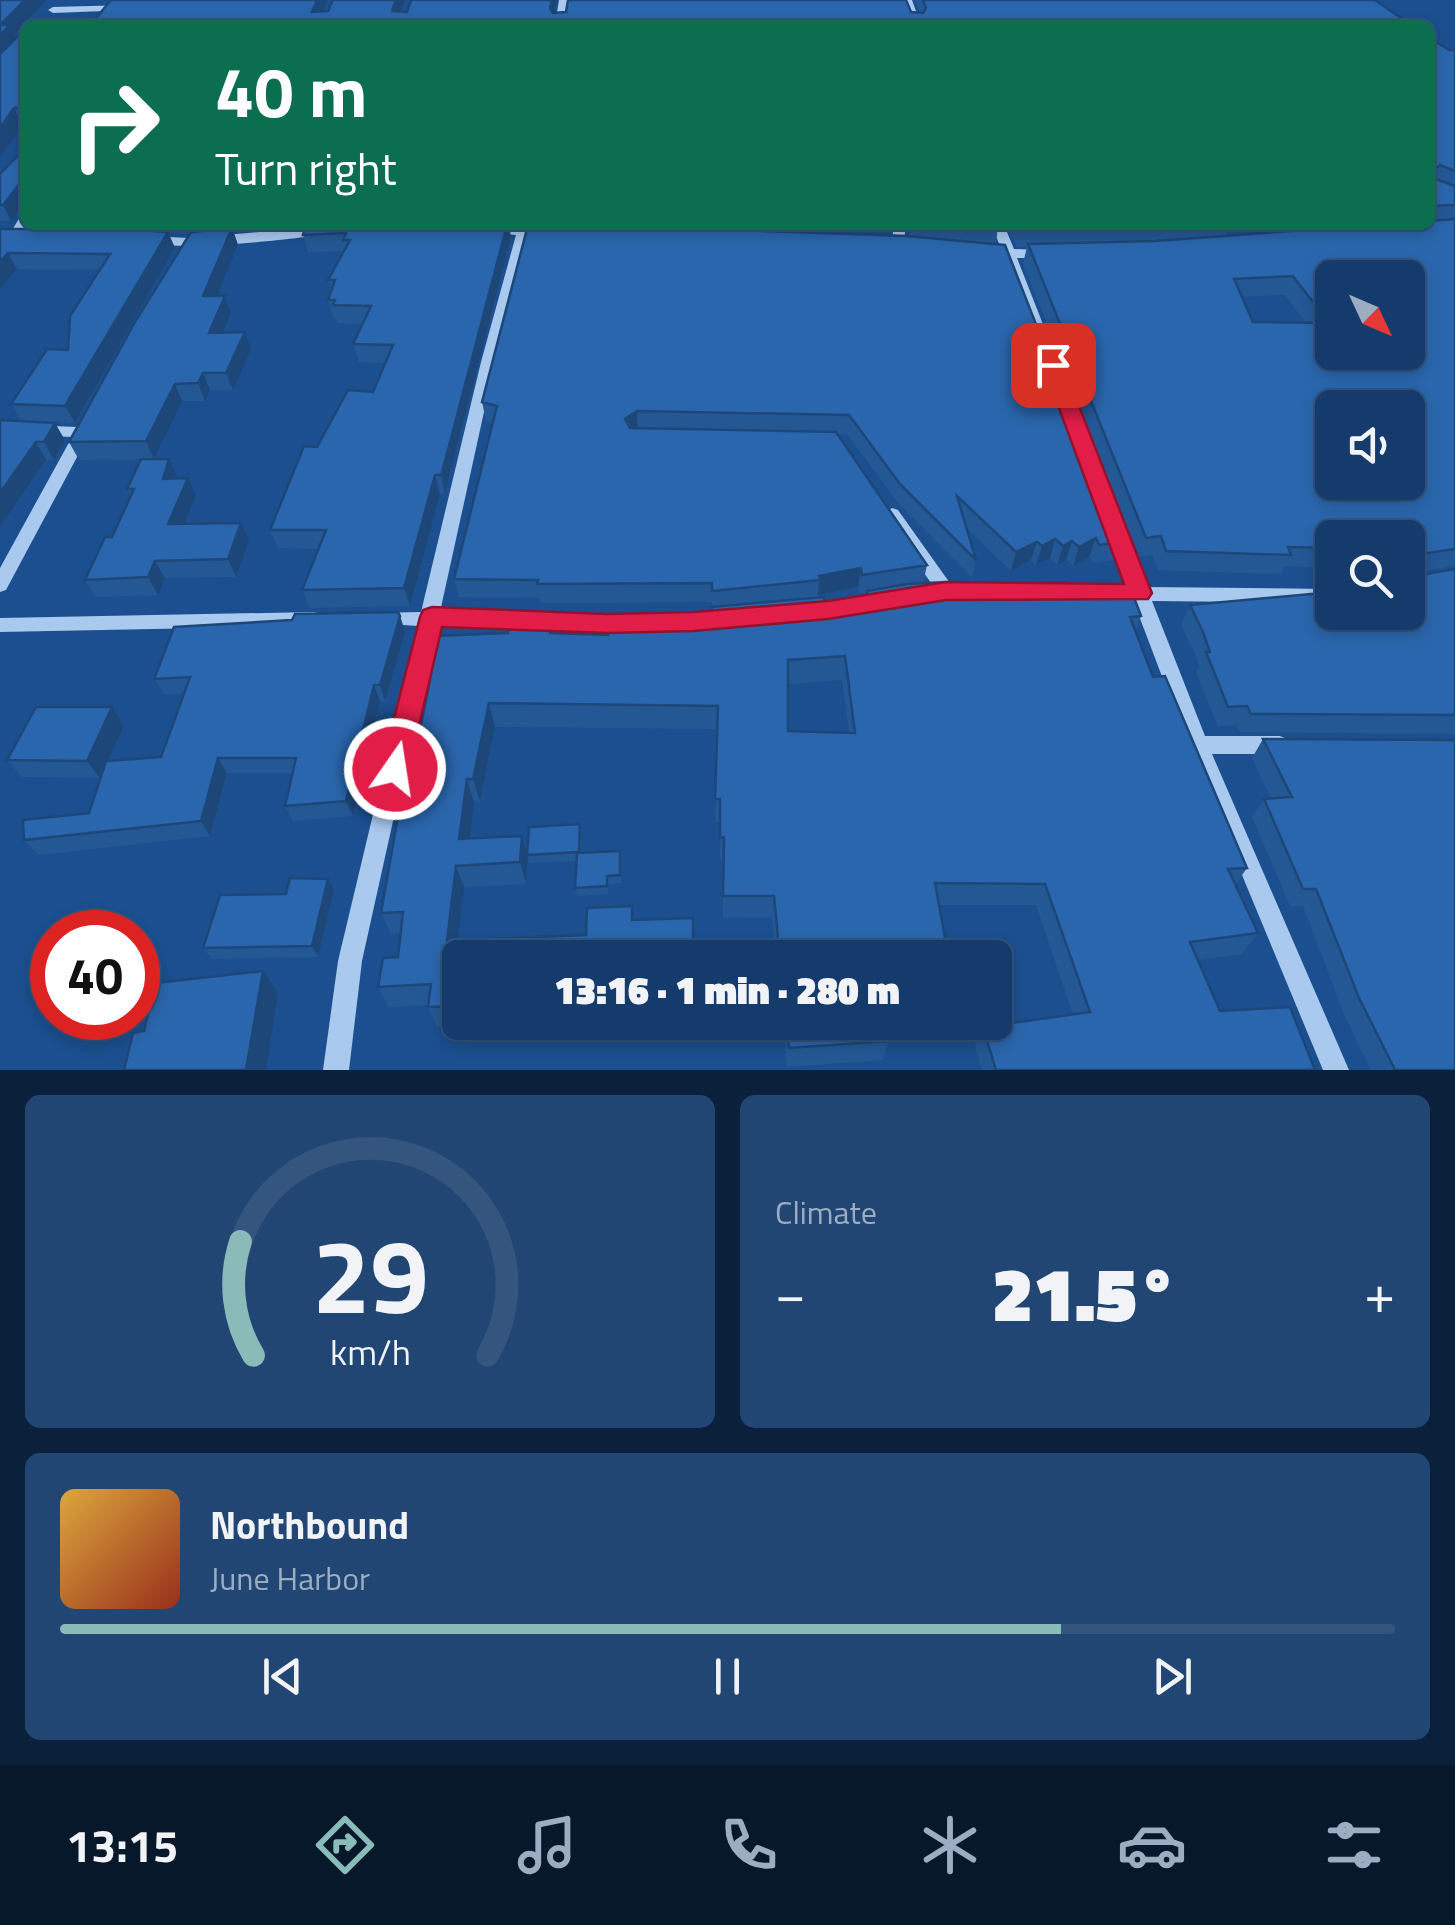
<!DOCTYPE html>
<meta charset="utf-8">
<style>
body{margin:0;font-family:"Titillium Web",sans-serif;background:#214673;color:#f1f3f6;height:100vh;display:flex;flex-direction:column;font-size:38px;white-space:nowrap}
*{box-sizing:border-box;margin:0}
p{font-size:32px;color:#9dadc1}
.icon{flex:none;width:55px;height:55px;fill:none;stroke:currentColor;stroke-width:2;stroke-linecap:round;stroke-linejoin:round}
.map{position:relative;height:1070px;overflow:hidden}
.drawer{display:flex;flex-direction:column;gap:25px;padding:25px;background:#0b203b;flex:1}
.drawer>*{flex:none}
.guide{position:absolute;left:20px;top:20px;width:1415px;height:210px;border-radius:15px;box-shadow:0 5px 15px #0003,0 0 0 2px #33557e;background:#0b6e4f;color:#fff;overflow:hidden}
.needle{width:65px;rotate:134deg}
.controls{position:absolute;left:1315px;top:260px;display:grid;gap:20px}
.controls a{display:grid;place-items:center;width:110px;height:110px;border-radius:15px;background:#143b6b;box-shadow:0 5px 15px #0003,0 0 0 2px #33557e;font-size:50px}
.speed{position:absolute;left:30px;top:910px;display:flex;gap:20px;font-size:50px;font-weight:700;text-align:center}
.speed>*{display:grid;place-content:center;width:130px;height:130px;border-radius:50%;background:#143b6b;box-shadow:0 5px 15px #0003,0 0 0 2px #33557e;line-height:1}
.speed .limit{border:15px solid #d22;background:#fff;color:#111}
.pin{position:absolute;display:grid;place-items:center;width:85px;height:85px;color:#fff;margin:-42px;border-radius:20px;box-shadow:0 5px 15px #0006}
.me{position:absolute;width:110px;margin:-55px;rotate:13deg;stroke-linejoin:round;filter:drop-shadow(0 0 8px #0008)}
.turn{display:flex;align-items:center;gap:35px;height:210px;padding:0 30px;font-size:45px}
.turn .icon{width:130px;height:130px;stroke-width:2.5}
.turn b{display:block;font-size:70px;line-height:85px}
.big{font-size:75px;font-weight:800;line-height:1.1}
.drawer .card{flex:1;display:flex;flex-direction:column;justify-content:center;gap:15px;min-width:0;padding:0 35px;border-radius:15px;background:#214673}
.drawer .dial{align-items:center;gap:0}
.dial svg{height:260px;overflow:visible;fill:none;stroke:#33557e;stroke-width:7;stroke-linecap:round;text-anchor:middle}
.dial text{fill:#f1f3f6;stroke:none}
.song{display:flex;align-items:center;gap:30px}
.cover{width:120px;height:120px;border-radius:15px;background:linear-gradient(135deg,hsl(40 70% 55%),hsl(10 70% 35%))}
.played{height:10px;border-radius:5px;background:linear-gradient(90deg,#8bbbb9 75%,#33557e 75%)}
.keys{display:flex;justify-content:space-around;direction:ltr}
.heat{display:flex;justify-content:space-between;align-items:center;font-size:55px;direction:ltr}
.drawer .tiles{flex:1;display:grid;gap:25px;grid-template-columns:1fr 1fr}
.card:last-child{grid-column:span 2}
.trip{position:absolute;left:442px;top:940px;width:570px;height:100px;border-radius:15px;background:#143b6b;box-shadow:0 5px 15px #0003,0 0 0 2px #33557e;font-weight:800;line-height:100px;text-align:center}
.dock{display:flex;height:160px;justify-content:space-around;align-items:center;background:#08182b;color:#9dadc1}
.dock .icon{width:70px;height:70px}
.dock .active{color:#8bbbb9}
.dock b{font-size:45px;color:#f1f3f6}
.map>svg:first-child{display:block}
</style>
<div class="map">
<svg width="1455" height="1070" viewBox="0 0 1455 1070">
<rect width="100%" height="100%" fill="#1b4f8f"/>
<g fill="none" stroke-linecap="round" stroke-linejoin="round">
<path fill="#a9c9ee" fill-rule="evenodd" d="M559 0H569L565 25H555Z
M902 0H912L921 25H911Z
M128 5 131 6V10L53 13 48 10 53 7Z
M25 216V225H28L22 235H12L11 232 20 217Z
M488 225 518 228 519 225H531L530 229 546 230 553 234 546 238 528 236 495 362 440 612 607 617 734 611 741 613 743 618 741 623 734 625 607 631 436 627 362 961 349 1070H323L338 961 418 626 373 623 371 618 373 613 421 612 481 362 516 235 483 232V226Z
M894 225H906L903 249 898 250 891 246Z
M992 225H1004L1014 249 1045 250 1052 254 1045 258H1017L1146 587 1332 589V603L1152 601 1205 736H1280L1287 739 1290 745 1287 751 1280 754H1212L1349 1070H1323L1188 745 1133 600 1102 598 1099 593 1102 588 1128 586 1004 257H986L979 253 986 249H1001Z
M327 226 332 227V233C299 239 165 254 142 240L149 236 190 238Z
M0 424 78 427 84 424 92 429 6 590 0 592V568L72 437 0 434Z
M892 508 898 510 952 586 955 591 952 596H940L886 518 883 514Z
M888 593 895 595 897 600 895 605 888 607 805 619 798 617 796 612 798 607 805 605Z
M314 612 321 614 323 619 321 624 314 626 0 632V618Z"/>
</g>
<path fill="#245895" fill-rule="evenodd" d="M0 0H46L23 25 92 23 111 0H328L324 11H328L333 0H405L401 12H407L411 0H558L555 12H920L915 0H1375L1411 25H25V126H23L0 157ZM21 27 20 34 16 39 14 35Z
M1430 38 1449 50H1455V566L1417 572 1421 575 1455 569V734L1240 732 1236 725 1218 726 1196 672 1199 667 1194 651 1181 625 1190 605 1409 585 1417 572H1414L1408 583V538H1332V568L1285 566 1281 574 1158 570 1153 555 1139 557 1023 263 1027 247H1017L1006 225H1230L1226 236 1278 232 1272 225H1430ZM1285 295 1306 323 1253 322 1242 297Z
M0 174 11 221H0Z
M97 225H281L233 230 238 245 217 296H225L231 313 223 332H245L251 349 233 390H210L205 401H182L154 459 79 460 69 442 189 234 168 233 175 248 75 423 21 421 11 404 68 350 99 270 17 269 0 288V229H77L98 227Z
M306 225H509L511 238 448 483 445 493 440 494 410 606 310 608 302 590 319 549 278 548 270 530 317 447 373 392 386 363 359 362 353 344 363 324 338 323 336 318H334L328 300 331 291 328 280 344 251 308 252 303 235Z
M528 225H845L844 234 909 237V225H998L996 244 1121 542 1114 560 1093 563 1089 557 1073 566 1066 560 1057 565 1050 558 1036 565 1031 560 1011 571 966 528 976 560 972 578 898 503 847 434H837L927 565 923 584 945 587 1071 590 1141 616 1136 630 1153 677 1247 868 1236 884 1258 933 1242 954 1198 960 1220 1011 1315 1070H982L975 1046 983 1027 1073 1014 1036 905H939L948 954 947 958H776L772 917 723 918V860H720V822H715L717 729 495 727 480 802H474L469 838 522 836 528 858 526 884 464 887 457 940 586 935 632 906 634 920 693 918 694 958H460V1022H474L473 1025 437 1027 428 1007V1005L389 1007 378 987 398 957 401 933 391 934 381 913 404 810 429 687 426 680 508 633 551 627 552 633 608 635 712 626V602L540 603V598L459 597 454 579 493 423 486 421 482 402ZM858 587 860 594 867 592 865 609 826 611 818 597V595ZM842 680 849 732 788 731V684Z
M0 420 65 440 54 460H46L0 527Z
M169 459 177 478 196 496 185 524 249 541 236 577 165 578 158 595 96 597 85 580 112 537 131 497 127 489Z
M400 616 405 632 385 701H380L353 816 293 821 285 806 293 773H227L210 836 38 855 24 840 89 813 104 768 100 778 22 777 7 760 124 725 107 761 161 757 184 694H164L154 679Z
M1263 739 1455 1070H1371L1344 1014 1303 906H1290L1252 817 1264 799 1271 798 1252 758Z
M581 832V853L621 859V883L608 884V894L577 896 575 888 577 861 529 863 527 855Z
M334 890 318 957 212 959 203 948 286 894Z
M634 1022H709V1036L636 1037Z
M783 1022H912L908 1035 887 1037 888 1041 883 1060 787 1067Z"/>
<path fill="#1d4779" d="M25 0H46L14 35 17 42 0 59V25Z
M317 0H328L318 25 312 12Z
M396 0H405L396 25 392 11Z
M552 0H558L551 24 550 8Z
M14 108 23 126 0 157V128Z
M25 177V203L11 221 3 205Z
M507 225H509L511 238 445 493 441 475Z
M232 228 238 245 210 313 203 296Z
M168 232 175 248 75 423 65 406Z
M8 253 17 269 0 288V262Z
M225 296 231 313 216 350 209 333Z
M245 332 251 349 233 390 226 373Z
M203 373 210 390 205 401 198 383Z
M175 384 182 401 154 459 146 441Z
M637 411 638 430 626 438 625 419Z
M55 423 65 440 54 460 44 442Z
M36 442 46 460 0 527V493Z
M169 459 177 476 172 496 163 479Z
M435 475 440 494 410 606 404 588Z
M188 478 196 496 177 542 168 524Z
M241 523 249 541 236 577 228 559Z
M1096 538 1089 557 1073 566 1079 547Z
M1055 539 1050 558 1036 565 1042 546Z
M1072 541 1066 560 1057 565 1063 546Z
M1037 542 1031 560 1011 571 1016 552Z
M155 561 165 578 158 595 148 577Z
M861 568 858 587 818 595 819 576Z
M400 616 405 632 385 701 380 685Z
M374 685 380 701 353 816 346 801Z
M489 703 495 727 480 802 473 779Z
M112 707 124 725 100 778 87 761Z
M218 758 227 773 210 836 201 821Z
M467 779 474 802 467 861 459 839Z
M522 836 528 858 526 884 520 862Z
M456 866 464 887 455 961 447 941Z
M328 879 334 890 318 957 312 946Z
M263 971 278 993 266 1070H246Z"/>
<path fill="#2a66ad" stroke="#1d4779" stroke-width="2.5" fill-rule="evenodd" d="M0 0H25L0 25H10L0 35Z
M111 0H317L312 12 328 11 333 0H396L392 11 407 12 411 0H552L550 8 553 13 566 12 568 0H906L911 12 923 13 926 8 923 0H1375L1411 25H25V108H14L0 128V54L20 34 22 25 92 23Z
M1430 38 1449 50H1455V171L1440 165 1435 169 1436 179 1455 186V205L1430 206Z
M25 148V177L3 205H0V174Z
M1455 219V549L1420 554 1417 568 1416 558H1408V538H1332V548L1288 547 1291 555 1166 551 1161 536 1146 538 1028 244 1155 241 1373 225H1430V221ZM1293 276 1329 323 1253 322 1234 279ZM1332 278H1408V352H1332ZM1332 408H1408V482H1332Z
M306 225H507L444 465 441 475H435L404 588 302 590 326 530H270L304 446 317 447 348 390 373 392 393 345 353 344 371 306 333 305 335 300H328L335 280H328L350 240H343L346 233 303 235Z
M528 225H585L907 236 1005 245 1121 542 1099 545 1096 538 1079 547 1072 541 1063 546 1055 539 1042 546 1037 542 1016 552 957 496 976 560 900 484 849 415 637 411 625 419 630 428 836 432 927 565 862 575 861 568 819 576 820 580 712 591V583L537 584 538 580 454 579 497 406 482 402Z
M968 225H998L999 227Z
M1019 225H1164L1021 229Z
M80 226 168 232 65 406 11 404 47 349 68 350 70 316 110 254 8 253 0 262V229H77Z
M232 228 203 296H225L209 333 245 332 226 373H203L198 383 175 384 146 441 69 442 135 322 191 232Z
M0 420 55 423 44 442H36L0 493Z
M141 459H169L163 479 188 478 168 524 241 523 228 559 155 561 148 577 85 580 105 537H112L134 489H127Z
M1455 569V715L1251 714 1247 706 1228 707 1206 652H1210L1203 632 1190 605 1332 592V612H1408V585L1417 584V572L1421 575Z
M946 582 936 587 1068 582 1071 590 1130 587 1141 616 1130 617 1153 677 1165 676 1247 868 1228 869 1258 933 1190 942 1220 1011 1290 1007 1315 1070H996L983 1027 1090 1012 1045 884 935 883 948 954 907 958H780L774 896H723L724 837 720 838V799H715L718 706 489 703 473 779H467L459 839 522 836 520 862 456 866 447 941 586 935 587 908 632 906V920L693 918V958H460V1006L428 1007 431 984 378 987 383 958 398 957 403 912 381 913 399 810H404L430 680H426L435 636 508 633 510 626 551 627 550 633 608 635V627L712 626V607L824 597 826 611 871 608 867 591 907 584ZM845 656 855 733 788 731V660Z
M398 612 400 616 380 685H374L346 801 285 806 296 758H218L201 821 24 840 23 820 89 813 106 761 161 757 190 677 154 679 174 627 292 620 295 614Z
M36 707H112L87 761 7 760Z
M1263 739 1455 740V1070H1395L1359 998 1316 889H1303L1264 799 1292 797Z
M580 824 579 852 527 855 529 827Z
M620 851V875L607 876V886L575 888 577 853Z
M290 878 328 879 312 946 203 948 220 895 286 894Z
M263 971 246 1070H124L133 1033 144 1031 155 983Z
M787 1022H884L888 1041 789 1048Z"/>
<path fill="#e11d48" stroke="#92132f" stroke-width="2.5" d="M1053 359 1063 365 1152 593 1148 599 946 600 828 619 694 631 607 633 442 627 409 769 405 778 395 781 385 778 381 769 420 617 423 610 432 607 607 614 694 612 828 601 946 582 1124 584 1043 365Z"/>
</svg>
<div class="controls">
<a><svg class="needle" viewBox="-14 -14 28 28"><path d="M0-13l5 13h-10z" fill="#e53935"/><path d="M0 13l5-13h-10z" fill="#9dadc1"/></svg></a>
<a><svg class="icon" aria-label="sound" viewBox="0 0 24 24"><path d="M4 9h4l5-4v14l-5-4H4zM17 9q2 3 0 6"/></svg></a>
<a><svg class="icon" aria-label="search" viewBox="0 0 24 24"><circle cx="10" cy="10" r="6"/><path d="M15 15l6 6"/></svg></a>
</div>
<div class="speed"><div class="limit">40</div></div>
<div class="pin" style="left:1053px;top:365px;background:#d93025"><svg class="icon" aria-label="arrive" viewBox="0 0 24 24"><path d="M6 21V4h12l-3 4 3 4H6"/></svg></div>
<svg class="me" style="left:395px;top:769px" viewBox="-20 -20 40 40"><circle r="17" fill="#e11d48" stroke="#fff" stroke-width="3"/><path d="M0-11L8 9 0 5-8 9z" fill="#fff"/></svg>
<div class="trip">13:16 · 1 min · 280 m</div>
<div class="guide">
<div class="turn"><svg class="icon" aria-label="right" viewBox="0 0 24 24"><path d="M7 20v-9h11M14 6l5 5-5 5"/></svg><div><b>40 m</b>Turn right</div></div>
</div>
</div>
<section class="drawer">
<div class="tiles">
<div class="card dial"><svg viewBox="0 0 100 80">
<path d="M14 69A42 42 0 1 1 86 69"/>
<path d="M14 69A42 42 0 0 1 10 34" stroke="#8bbbb9"/>
<text x="50" y="56" font-size="32" font-weight="700">29</text>
<text x="50" y="72" font-size="11">km/h</text>
</svg></div>
<div class="card"><p>Climate</p>
<div class="heat"><a>−</a><b class="big">21.5°</b><a>+</a></div>
</div>
<div class="card">
<div class="song"><i class="cover"></i><div><b>Northbound</b><p>June Harbor</p></div></div>
<div class="played"></div>
<div class="keys"><svg class="icon" aria-label="previous" viewBox="0 0 24 24"><path d="M18 5L8 12l10 7zM5 5v14"/></svg><svg class="icon" aria-label="pause" viewBox="0 0 24 24"><path d="M8 5v14M16 5v14"/></svg><svg class="icon" aria-label="next" viewBox="0 0 24 24"><path d="M6 5l10 7-10 7zM19 5v14"/></svg></div>
</div>
</div>
</section>
<nav class="dock">
<b>13:15</b>
<svg class="icon active" aria-label="directions" viewBox="0 0 24 24"><path d="M12 3l9 9-9 9-9-9zM9 14v-3h6M13 9l2 2-2 2"/></svg>
<svg class="icon" aria-label="music" viewBox="0 0 24 24"><path d="M9 18V5l10-2v13"/><circle cx="6" cy="18" r="3"/><circle cx="16" cy="16" r="3"/></svg>
<svg class="icon" aria-label="phone" viewBox="0 0 24 24"><path d="M5 4h4l2 5-3 2q2 4 5 5l2-3 5 2v4C11 20 4 13 5 4z"/></svg>
<svg class="icon" aria-label="climate" viewBox="0 0 24 24"><path d="M12 3v18M4 7l16 10M4 17L20 7"/></svg>
<svg class="icon" aria-label="car" viewBox="0 0 24 24"><path d="M5 17H2v-5l4-1 3-4h7l3 4 3 1v5h-3M9 17h6M6 11h13"/><circle cx="7" cy="17" r="2"/><circle cx="17" cy="17" r="2"/></svg>
<svg class="icon" aria-label="filters" viewBox="0 0 24 24"><path d="M4 7h16M4 17h16"/><circle cx="9" cy="7" r="2"/><circle cx="15" cy="17" r="2"/></svg>
</nav>
